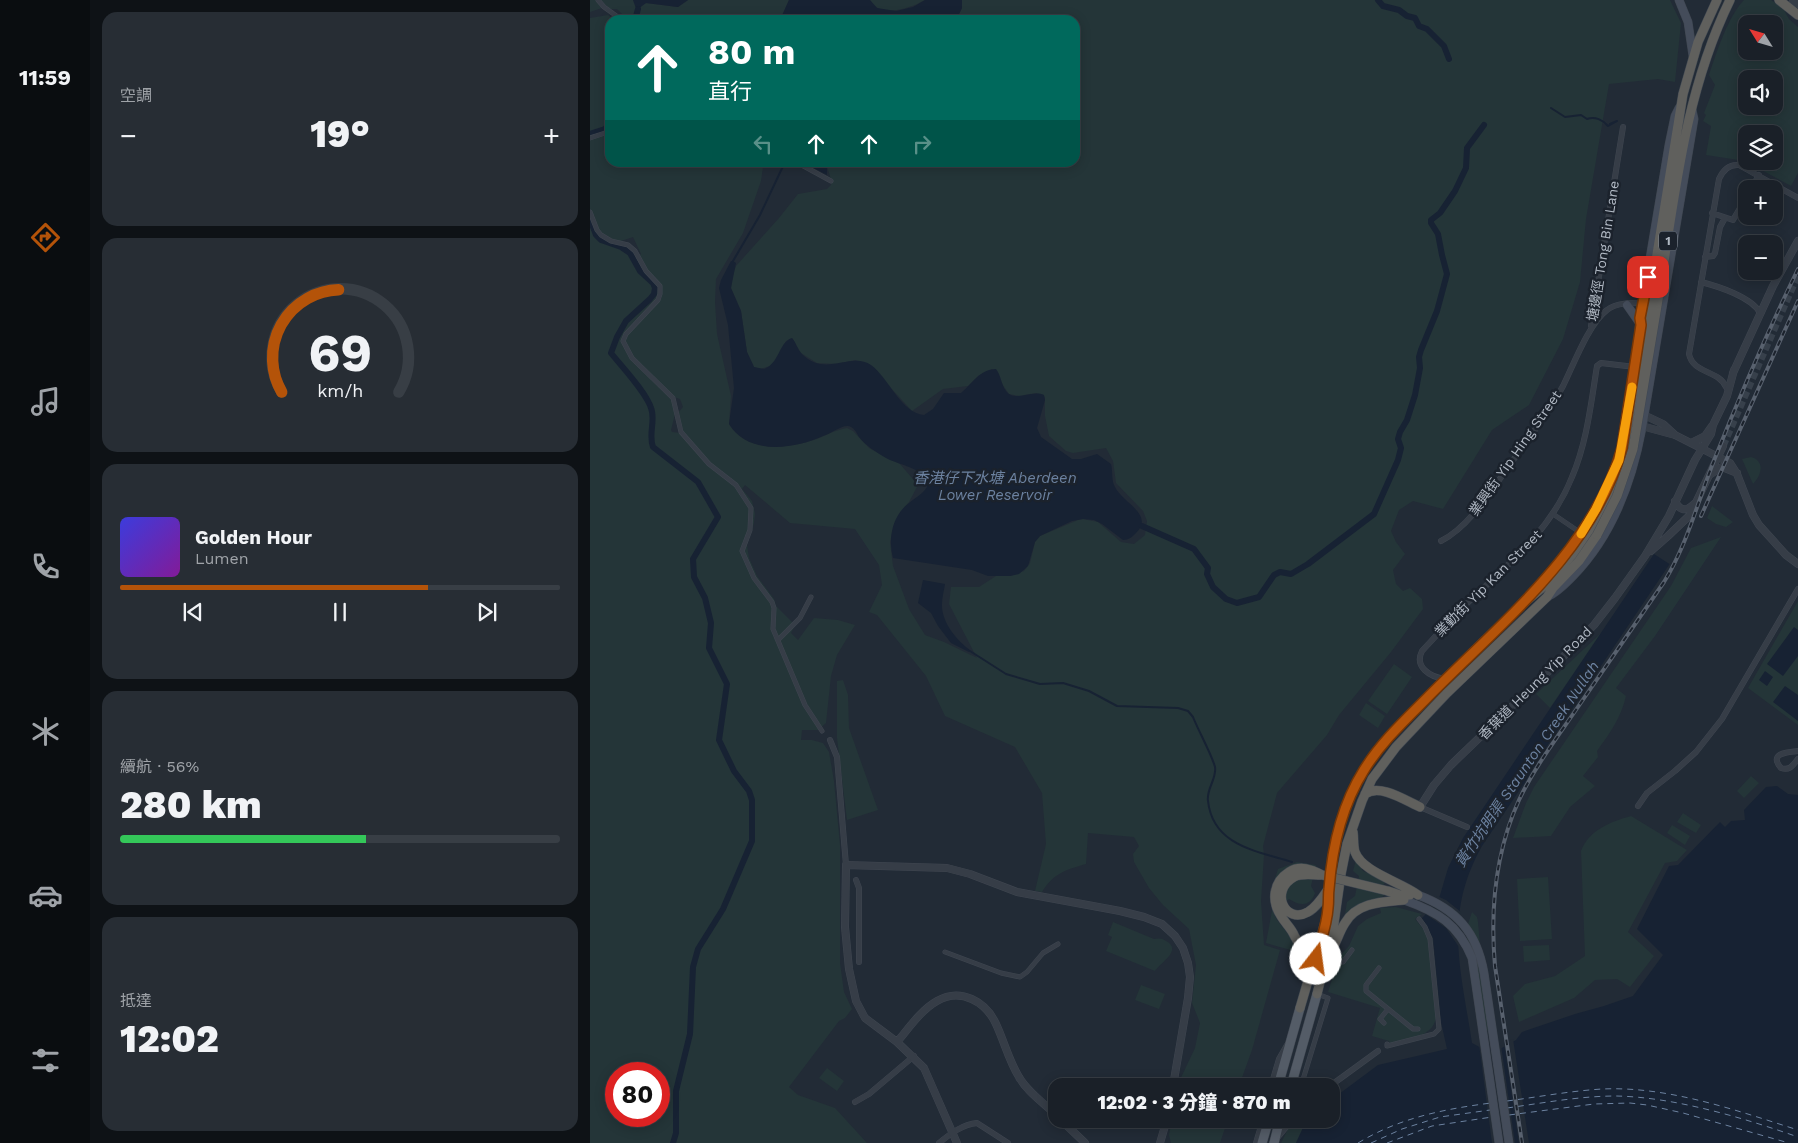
<!DOCTYPE html>
<html lang="zh-TW">
<meta charset="utf-8">
<style>
body{margin:0;font-family:"Work Sans","Noto Sans TC",sans-serif;background:#272d34;color:#f1f3f6;height:100vh;display:flex;flex-direction:column;font-size:19px;white-space:nowrap}
*{box-sizing:border-box;margin:0}
p{font-size:16px;color:#9fa3a8}
.icon{flex:none;width:28px;height:28px;fill:none;stroke:currentColor;stroke-width:2;stroke-linecap:round;stroke-linejoin:round}
.map{position:relative;flex:1;overflow:hidden}
.drawer{display:flex;flex-direction:column;gap:12px;padding:12px;background:#0e1216;width:500px}
.drawer>*{flex:none}
.banner{position:absolute;left:15px;top:15px;width:475px;height:152px;border-radius:15px;box-shadow:0 2px 12px #0003,0 0 0 1px #383e45;background:#00695c;color:#fff;overflow:hidden}
.needle{width:32px;rotate:307deg}
.controls{position:absolute;left:1148px;top:15px;display:grid;gap:10px}
.controls a{display:grid;place-items:center;width:45px;height:45px;border-radius:10px;background:#1a2028;box-shadow:0 2px 12px #0003,0 0 0 1px #383e45;font-size:25px}
.speed{position:absolute;left:15px;top:1062px;display:flex;gap:10px;font-size:25px;font-weight:700;text-align:center}
.speed>*{display:grid;place-content:center;width:65px;height:65px;border-radius:50%;background:#1a2028;box-shadow:0 2px 12px #0003,0 0 0 1px #383e45;line-height:1}
.speed .limit{border:8px solid #d22;background:#fff;color:#111}
.pin{position:absolute;display:grid;place-items:center;width:42px;height:42px;color:#fff;margin:-21px;border-radius:10px;box-shadow:0 2px 8px #0006}
.me{position:absolute;width:55px;margin:-28px;rotate:15deg;stroke-linejoin:round;filter:drop-shadow(0 0 4px #0008)}
.turn{display:flex;align-items:center;gap:18px;height:105px;padding:0 20px;font-size:22px}
.turn .icon{width:65px;height:65px;stroke-width:2.5}
.turn b{display:block;font-size:35px;line-height:42px}
.lanes{display:flex;align-items:center;height:48px;padding:0 20px;background:#0003;justify-content:center;gap:25px;direction:ltr}
.lanes .off{opacity:.35}
.big{font-size:38px;font-weight:800;line-height:1.1}
.drawer .tile{flex:1;display:flex;flex-direction:column;justify-content:center;gap:8px;min-width:0;padding:0 18px;border-radius:15px;background:#272d34}
.drawer .dial{align-items:center;gap:0}
.dial svg{height:130px;overflow:visible;fill:none;stroke:#383e45;stroke-width:7;stroke-linecap:round;text-anchor:middle}
.dial text{fill:#f1f3f6;stroke:none}
.song{display:flex;align-items:center;gap:15px}
.cover{width:60px;height:60px;border-radius:8px;background:linear-gradient(135deg,hsl(240 70% 55%),hsl(290 70% 35%))}
.played{height:5px;border-radius:2px;background:linear-gradient(90deg,#b45309 70%,#383e45 70%)}
.keys{display:flex;justify-content:space-around;direction:ltr}
.heat{display:flex;justify-content:space-between;align-items:center;font-size:28px;direction:ltr}
.charge{height:8px;border-radius:4px;background:linear-gradient(90deg,#34c759 56%,#383e45 0)}
.trip{position:absolute;left:458px;top:1078px;width:292px;height:50px;border-radius:15px;background:#1a2028;box-shadow:0 2px 12px #0003,0 0 0 1px #383e45;font-weight:800;line-height:50px;text-align:center}
main{display:flex;flex:1;min-height:0}
.tabs{display:flex;flex-direction:column;width:90px;justify-content:space-around;align-items:center;background:#0a0d10;color:#9fa3a8}
.tabs .icon{width:35px;height:35px}
.tabs .on{color:#b45309}
.tabs b{font-size:22px;color:#f1f3f6}
.map>svg:first-child{display:block}
</style>
<main>
<nav class="tabs">
<b>11:59</b>
<svg class="icon on" aria-label="directions" viewBox="0 0 24 24"><path d="M12 3l9 9-9 9-9-9zM9 14v-3h6M13 9l2 2-2 2"/></svg>
<svg class="icon" aria-label="music" viewBox="0 0 24 24"><path d="M9 18V5l10-2v13"/><circle cx="6" cy="18" r="3"/><circle cx="16" cy="16" r="3"/></svg>
<svg class="icon" aria-label="phone" viewBox="0 0 24 24"><path d="M5 4h4l2 5-3 2q2 4 5 5l2-3 5 2v4C11 20 4 13 5 4z"/></svg>
<svg class="icon" aria-label="climate" viewBox="0 0 24 24"><path d="M12 3v18M4 7l16 10M4 17L20 7"/></svg>
<svg class="icon" aria-label="car" viewBox="0 0 24 24"><path d="M5 17H2v-5l4-1 3-4h7l3 4 3 1v5h-3M9 17h6M6 11h13"/><circle cx="7" cy="17" r="2"/><circle cx="17" cy="17" r="2"/></svg>
<svg class="icon" aria-label="filters" viewBox="0 0 24 24"><path d="M4 7h16M4 17h16"/><circle cx="9" cy="7" r="2"/><circle cx="15" cy="17" r="2"/></svg>
</nav>
<section class="drawer">
<div class="tile"><p>空調</p>
<div class="heat"><a>−</a><b class="big">19°</b><a>+</a></div>
</div>
<div class="tile dial"><svg viewBox="0 0 100 80">
<path d="M14 69A42 42 0 1 1 86 69"/>
<path d="M14 69A42 42 0 0 1 49 6" stroke="#b45309"/>
<text x="50" y="56" font-size="32" font-weight="700">69</text>
<text x="50" y="72" font-size="11">km/h</text>
</svg></div>
<div class="tile">
<div class="song"><i class="cover"></i><div><b>Golden Hour</b><p>Lumen</p></div></div>
<div class="played"></div>
<div class="keys"><svg class="icon" aria-label="previous" viewBox="0 0 24 24"><path d="M18 5L8 12l10 7zM5 5v14"/></svg><svg class="icon" aria-label="pause" viewBox="0 0 24 24"><path d="M8 5v14M16 5v14"/></svg><svg class="icon" aria-label="next" viewBox="0 0 24 24"><path d="M6 5l10 7-10 7zM19 5v14"/></svg></div>
</div>
<div class="tile"><p>續航 · 56%</p><b class="big">280 km</b><div class="charge"></div></div>
<div class="tile"><p>抵達</p><b class="big">12:02</b></div>
</section>
<div class="map">
<svg width="1208" height="1143" viewBox="0 0 1208 1143">
<rect width="100%" height="100%" fill="#222b36"/>
<path fill="#243538" fill-rule="evenodd" d="M0 0H6L12 8 0 12Z
M10 0H43L46 8 56 3 88 7 98 0H199L190 20H34L33 15 27 9H20Z
M280 0H335C321 8 290 19 280 0Z
M372 0H1080L1091 23 1085 82 1068 79 1019 84 996 219 990 282 973 339 939 405 902 430 853 509 823 501 809 510 801 531 806 542 815 554 803 570 806 584 813 591 820 588 832 599 833 609 801 652 749 715 737 735 687 793 673 846 674 855 671 901 674 945 690 950 662 1050 649 1086H587L605 1048 610 1023 602 1003 606 965 599 929 573 905 559 888 544 862 543 854 549 846 544 837 498 833 496 864C475 870 464 873 452 892L445 891 456 844 452 793 425 747 355 716 336 676 287 615 279 612 292 585 289 565 265 529 200 523 155 485 152 489 162 501 165 514 164 523 157 545 159 558 167 576 184 599 186 606 205 625 201 633 208 640 224 618 248 620 265 625 247 655 241 676 236 723 228 730H212L211 740H222L233 743 239 752 244 781 250 845V963L254 992 262 1009 255 1018 249 1021 199 1087 208 1095 245 1108 277 1143H0V18L18 15 24 20H20V162H170L173 167 171 181 153 233 126 279 125 302 127 334 141 396 139 424C157 453 196 449 224 440 235 436 245 430 257 428L263 431 279 448 310 464 328 485 319 502 314 508 304 525 300 542 303 566 319 609 335 635 354 642 387 658 359 604 361 587H389L406 576H420L434 571 440 563 445 542 450 536 488 520 493 519 508 522 531 542 544 544 555 535 557 521 553 511 526 483 523 461 516 448 483 453 476 451 459 436 455 416V397L446 393 429 396 419 394 402 369 388 376 378 386 353 389 322 411 279 364 265 360 247 364 227 363 211 353 202 338 196 341 183 365 170 369 164 367 157 352 151 311 141 288 142 277 146 266 189 218 208 194 237 189 241 185C242 177 237 171 237 163L485 162V20H366L372 8ZM43 237 51 254 42 259 37 252 29 247 31 241ZM84 397 90 399 93 407 88 413 93 431 91 433 82 432 81 430 85 414 82 398ZM26 1074H69V1116H26Z
M1154 0H1181L1193 8 1199 19 1208 27V173L1201 186 1155 161 1116 155 1121 126 1113 121 1116 115 1114 113 1125 85 1119 75C1126 54 1138 16 1154 0ZM1156 24H1184V51H1156ZM1156 79H1184V106H1156ZM1156 134H1184V161H1156Z
M1161 457C1176 461 1171 476 1163 484L1152 459Z
M1122 506 1143 522 1136 527 1126 524 1117 518Z
M1131 537 1065 636 1026 688 1036 696C1031 718 1020 733 1007 751L1008 757 993 776 1005 786 980 807 961 836 923 838 936 803 944 787 1081 586 1101 548Z
M1208 601V725L1158 688Z
M1011 633 960 708 946 694Z
M804 664 822 677 797 714 778 701Z
M253 680 258 695 259 728 288 810 257 820 247 738V681Z
M776 703 795 716 788 728 769 715Z
M1161 776 1169 783 1154 798 1147 791Z
M1093 813 1111 825 1106 833 1087 822Z
M1041 816 1097 850 1087 861 1075 863 1038 932 1064 956 1040 987 1027 979 1005 980 984 998 929 1022 923 996 935 984 965 976 995 956 991 851C999 830 1020 822 1041 816Z
M1082 825 1100 836 1095 845 1077 833Z
M766 860 773 871 796 881 793 886 794 896 779 902 758 916 755 914 757 902 765 896 769 876 763 871Z
M707 862 726 865 721 886 725 893C720 907 710 906 699 899L683 912 687 920 707 945 704 951 676 943 684 900 681 891 688 869Z
M958 877 962 939 930 941 927 879Z
M806 907 832 914 825 919 835 931 838 939 846 1018C842 1038 817 1039 800 1043L799 1041 782 1036 790 1008 738 992 749 957 759 946 768 926 777 919 791 913 790 908Z
M882 912 887 917 888 922 891 957 902 1030 890 1032 888 1018 886 1011 876 930Z
M523 922 564 939C569 938 572 938 576 941 593 950 570 963 565 971L516 951 522 937 518 935Z
M959 945 960 960 934 962 933 946Z
M551 985 575 994 569 1009 545 1000Z
M237 1068 254 1081 247 1091 229 1078Z
M582 1119H638L630 1143H581L579 1135Z
M706 1119H717L706 1143H691L699 1127Z"/>
<path fill="#172233" d="M43 0H98L88 7 56 3 48 9 46 8Z
M199 0H280L287 8 306 11 323 7 335 0H372V8L366 20H190Z
M214 163H237V175Z
M141 261H143L146 263 141 288 151 311 157 352 164 367 174 369C190 363 188 343 202 338 206 342 207 349 212 354 235 378 261 351 281 365 298 377 311 413 334 415L343 409 354 393H371C382 384 390 369 406 369 411 375 411 384 416 391 425 403 442 389 454 395L455 400 447 428 451 437 482 459H491L507 454 521 464C523 471 521 480 525 487 532 502 565 515 546 533 542 537 539 540 533 540L512 524 504 520 493 519 482 521 450 536 445 542 438 566 429 574 420 576H398L382 570 303 558C298 538 302 516 319 503 326 497 333 494 337 487 338 468 308 465 296 458 286 452 276 446 269 437 266 432 264 427 258 426 252 425 240 434 233 436 204 449 159 456 139 424L144 388 138 325 129 288 131 280Z
M1064 554 1081 565 892 846C853 915 871 970 882 1043L895 1050 910 1049 926 1040 932 1032 985 1014 1014 1006 1043 996 1073 955 1047 929 1079 866 1088 865 1130 822 1135 827 1141 821 1155 820 1154 810 1176 787 1187 786 1198 794 1208 795V1143H706L717 1119H741V1100L788 1065 857 1049 851 1022 843 938 832 918 848 902 858 868 873 838Z
M333 580 355 584C354 591 352 597 352 604 351 622 367 641 380 650L379 652 361 643 348 626 341 613 328 603Z
M1204 627 1208 630V656L1193 676 1177 664Z
M1175 671 1183 677 1177 686 1169 680Z
M1195 686 1208 695V721L1183 702Z"/>
<path fill="#222b36" d="M1081 562 1083 567 925 801 945 764Z
M847 896 856 900 871 912 870 934 871 950 856 928 834 913 846 901Z
M923 1039 939 1143H929L914 1043Z
M889 1044 901 1048 911 1045 925 1143H902Z"/>
<g fill="none" stroke-linecap="round" stroke-linejoin="round">
<path stroke="#172233" stroke-width="2" d="M961 108 975 117 991 115 997 119C1005 116 1013 120 1018 126L1027 121 1020 124
M0 226 2 225
M143 261 170 215 195 162
M380 651 416 674 450 684 473 683 499 691 527 706 588 708 598 711 603 717C608 730 622 755 625 767 627 779 616 789 618 801 623 846 667 851 702 862"/>
<path stroke="#172233" stroke-width="6" d="M788 0 793 6 809 10 817 16 825 18 829 26 837 29 854 46 859 59
M45 20 48 9
M0 134 15 129 20 123
M0 219 6 235 11 240 31 247 40 253 50 271 63 283 65 288 64 294 60 299 36 321 27 337 21 353C32 367 56 392 61 408 66 420 58 434 63 447L108 482 128 517 103 559 104 577 115 598 121 623 119 648 137 684 129 740 144 771 159 791 162 800V841L133 909 108 949 103 967 100 1034 86 1091V1133L83 1143
M552 526 604 549 618 568 617 574 623 587 636 599 647 603 669 597 684 575 690 572 701 574 718 564 784 514 808 460 811 448 808 439 810 432 817 420 825 395 830 368 829 357 831 350 847 311 857 274 852 255 848 234 841 223V220L850 213 865 191 876 168 877 148 894 125"/>
<path stroke="#6c82a0" stroke-width="1" stroke-dasharray="6 5" stroke-linecap="butt" d="M917 1101C948 1097 980 1091 1012 1089 1078 1086 1145 1110 1208 1130
M917 1108C953 1103 990 1096 1026 1096 1084 1097 1154 1118 1208 1137
M919 1115 1004 1104 1040 1103 1057 1105 1093 1113 1199 1143
M768 1143C809 1118 854 1109 901 1103
M781 1143 812 1129 850 1117 900 1110
M797 1143 842 1126 902 1117"/>
<path stroke="#37404b" stroke-width="7" stroke-dasharray="7 3.5" stroke-linecap="butt" d="M1133 446 1208 275"/>
<g stroke="#3f4650" stroke-width="5">
<path id="pedestrian" d="M8 0 14 7 32 20
M0 138 15 133 20 128
M206 162 241 181
M0 212 7 230 11 235 21 241 38 245 45 251 56 271 70 286V294L68 300 36 334 33 341 42 358 83 398 91 432 119 464 146 485 161 508 160 530 152 551 164 578 182 602 184 608 183 629 215 705 232 731
M963 514 988 531
M188 640 210 618 221 597
M355 952 411 973 430 977 437 972 453 953 468 944
M738 958 753 962 762 950
M789 968 776 985V991L823 1029H828
M794 1023 790 1019 798 1009
M797 1044V1046L844 1034 849 1029 840 939 835 927 829 919
M711 1086 738 998 727 994"/>
</g>
<g stroke="#3f4650" stroke-width="6">
<path id="minor" d="M1161 189 1169 175
M1122 213 1143 220 1156 198
M1115 257 1123 256 1125 253 1130 227 1135 218
M1111 282C1127 286 1162 297 1170 313
M1001 326 1033 127
M1136 387C1129 370 1103 374 1099 354L1129 179C1133 170 1139 164 1149 165L1208 198
M851 541C881 526 904 486 924 459 941 435 959 412 973 386 983 366 999 323 1017 310 1026 303 1042 302 1053 304
M855 679C840 677 824 667 832 651 844 638 856 625 868 612 911 570 959 535 982 477 997 442 1001 403 1007 366L1011 363 1045 367
M240 740 247 757 256 865
M1208 751C1198 752 1178 753 1191 768 1200 771 1203 765 1208 759
M1048 806 1057 793 1085 771 1106 752 1132 719 1208 589
M830 807 877 827
M266 880 269 888V962
M681 1086 689 1059 697 1045
M740 1086 788 1051
M265 1102 279 1094 324 1056
M687 1138 703 1119
M349 1143C360 1134 373 1124 387 1123L418 1143
M666 1143 673 1119"/>
</g>
<g stroke="#3f4650" stroke-width="8">
<path id="tertiary" d="M1203 0 1208 4
M1143 373 1183 286 1208 241
M1054 415 1073 424 1085 435
M1048 425 1085 435 1140 463 1147 474 1163 515 1169 525 1196 555 1208 564
M1101 443 1115 436 1122 426
M1121 474 1132 467 1147 473
M1085 501C1090 511 1096 512 1104 504
M1061 551 1078 536 1100 515 1133 446
M830 807 844 785 861 765 968 662 1004 625 1025 598 1055 556 1079 516 1105 460 1121 434 1123 425 1137 396 1144 370
M307 1042C319 1028 331 1010 347 1001 371 987 396 1002 406 1024 414 1041 419 1061 429 1077 437 1092 454 1103 466 1115
M470 1119 495 1143
M367 1143 334 1068 307 1042 275 1018 266 1001 259 969 255 927 256 865 357 868 380 874 427 892 530 911 554 917 572 924 585 936 593 948 598 963 600 977 598 998 583 1086
M570 1143 577 1119"/>
</g>
<g stroke="#3f4650" stroke-width="9">
<path id="secondary" d="M1089 0 1098 22 1103 56
M1037 305 1051 325
M1048 342 1050 318 1079 145 1085 116 1089 108
M944 592 985 541 1005 509
M957 597C968 592 975 584 983 576 1023 535 1042 482 1052 428L1104 119 1102 110
M828 895C866 909 887 932 894 973L919 1143
M814 900C848 912 868 924 882 958L909 1143"/>
</g>
<g stroke="#3f4650" stroke-width="10">
<path id="primary" d="M688 1086 710 1008
M701 1086 727 994
M672 1143 679 1119
M684 1143 690 1119"/>
</g>
<g stroke="#404852" stroke-width="10">
<path id="trunk" d="M1189 0 1208 15
M1061 291 1093 94 1108 42 1127 0
M1069 294C1085 194 1095 92 1140 0
M775 794C790 783 816 801 830 807
M763 832C764 838 763 846 765 852 772 872 811 882 828 895
M731 875C722 875 711 873 704 877 679 891 695 925 718 912 727 907 733 897 739 888
M798 891 810 895H820
M741 951C747 942 749 932 755 923 767 902 793 902 814 900
M720 971C715 959 711 947 704 935 701 928 695 923 691 916 681 901 683 882 699 872 710 865 721 869 732 875
M727 994 743 930 751 874 757 844 772 801 782 779 806 747 856 694 957 597 963 588 989 561 1007 535
M710 1008 737 916 743 853 752 820 757 804 773 771 795 741 855 679 927 609 954 586 982 555 999 530"/>
</g>
<use href="#pedestrian" stroke="#363d47" stroke-width="4"/>
<use href="#minor" stroke="#363d47" stroke-width="5"/>
<use href="#tertiary" stroke="#363d47" stroke-width="7"/>
<use href="#secondary" stroke="#444c5a" stroke-width="8"/>
<use href="#primary" stroke="#545c67" stroke-width="9"/>
<use href="#trunk" stroke="#60605d" stroke-width="9"/>
<g stroke="#58616e" stroke-width="4">
<path id="rail" d="M1111 516 1208 301
M932 1143 905 966C900 909 905 853 929 800 945 766 969 735 990 704 1018 663 1046 623 1074 582 1098 543 1108 500 1125 458 1150 395 1178 331 1208 269"/>
</g>
<use href="#rail" stroke="#1b222c" stroke-width="2" stroke-dasharray="5.5" stroke-linecap="butt"/>
<g stroke="#404852" stroke-width="10" stroke-linecap="butt">
<path id="trunk-bridge" d="M999 530 1018 493 1034 446 1061 291
M1007 535 1027 496 1043 449 1069 294
M732 875 798 891"/>
</g>
<use href="#trunk-bridge" stroke="#60605d" stroke-width="9"/>
</g>
<g fill="none" stroke-linecap="round" stroke-linejoin="round">
<g stroke="#753606" stroke-width="12">
<path id="route" d="M726 959C730 943 737 925 738 908 739 901 738 895 739 889 742 848 752 805 774 770 790 744 812 723 834 701 905 628 1004 551 1032 448L1051 325 1050 318 1058 277"/>
</g>
<use href="#route" stroke="#b45309" stroke-width="9"/>
<path stroke="#f59e0b" stroke-width="9" d="M991 534 1006 509 1029 460 1042 387"/>
</g>
<g text-anchor="middle" dominant-baseline="central" stroke-width="5" stroke-linejoin="round" paint-order="stroke">
<rect fill="#1b222c" stroke="#838b96" stroke-width="1" x="1069" y="231.5" width="18" height="19" rx="4"/>
<g font-size="12" font-weight="bold" fill="#b0b8c3">
<text x="1078" y="241">1</text>
</g>
<g font-size="14" fill="#b0b8c3" stroke="#1b222c">
<text transform="translate(1013 251) rotate(-81)">塘邊徑 Tong Bin Lane</text>
<text transform="translate(925 453) rotate(-55)">業興街 Yip Hing Street</text>
<text transform="translate(898 583) rotate(-45)">業勤街 Yip Kan Street</text>
<text transform="translate(945 683) rotate(-45)">香葉道 Heung Yip Road</text>
</g>
<g font-size="15" font-style="italic" fill="#6c82a0" stroke="#1b222c">
<text x="405" y="478">香港仔下水塘 Aberdeen<tspan x="405" dy="17">Lower Reservoir</tspan></text>
<text transform="translate(937 764) rotate(-56)">黃竹坑明渠 Staunton Creek Nullah</text>
</g>
</g>
</svg>
<div class="controls">
<a><svg class="needle" viewBox="-14 -14 28 28"><path d="M0-13l5 13h-10z" fill="#e53935"/><path d="M0 13l5-13h-10z" fill="#9fa3a8"/></svg></a>
<a><svg class="icon" aria-label="sound" viewBox="0 0 24 24"><path d="M4 9h4l5-4v14l-5-4H4zM17 9q2 3 0 6"/></svg></a>
<a><svg class="icon" aria-label="layers" viewBox="0 0 24 24"><path d="M12 4l9 5-9 5-9-5zM3 14l9 5 9-5"/></svg></a>
<a>+</a>
<a>−</a>
</div>
<div class="speed"><div class="limit">80</div></div>
<div class="pin" style="left:1058px;top:277px;background:#d93025"><svg class="icon" aria-label="arrive" viewBox="0 0 24 24"><path d="M6 21V4h12l-3 4 3 4H6"/></svg></div>
<svg class="me" style="left:726px;top:959px" viewBox="-20 -20 40 40"><circle r="19" fill="#fff"/><path d="M0-13L10 11 0 6-10 11z" fill="#b45309"/></svg>
<div class="trip">12:02 · 3 分鐘 · 870 m</div>
<div class="banner">
<div class="turn"><svg class="icon" aria-label="ahead" viewBox="0 0 24 24"><path d="M12 20V5M6 11l6-6 6 6"/></svg><div><b>80 m</b>直行</div></div>
<div class="lanes"><svg class="icon off" aria-label="left" viewBox="0 0 24 24"><path d="M17 20v-9H6M10 6l-5 5 5 5"/></svg><svg class="icon" aria-label="ahead" viewBox="0 0 24 24"><path d="M12 20V5M6 11l6-6 6 6"/></svg><svg class="icon" aria-label="ahead" viewBox="0 0 24 24"><path d="M12 20V5M6 11l6-6 6 6"/></svg><svg class="icon off" aria-label="right" viewBox="0 0 24 24"><path d="M7 20v-9h11M14 6l5 5-5 5"/></svg></div>
</div>
</div>
</main>
